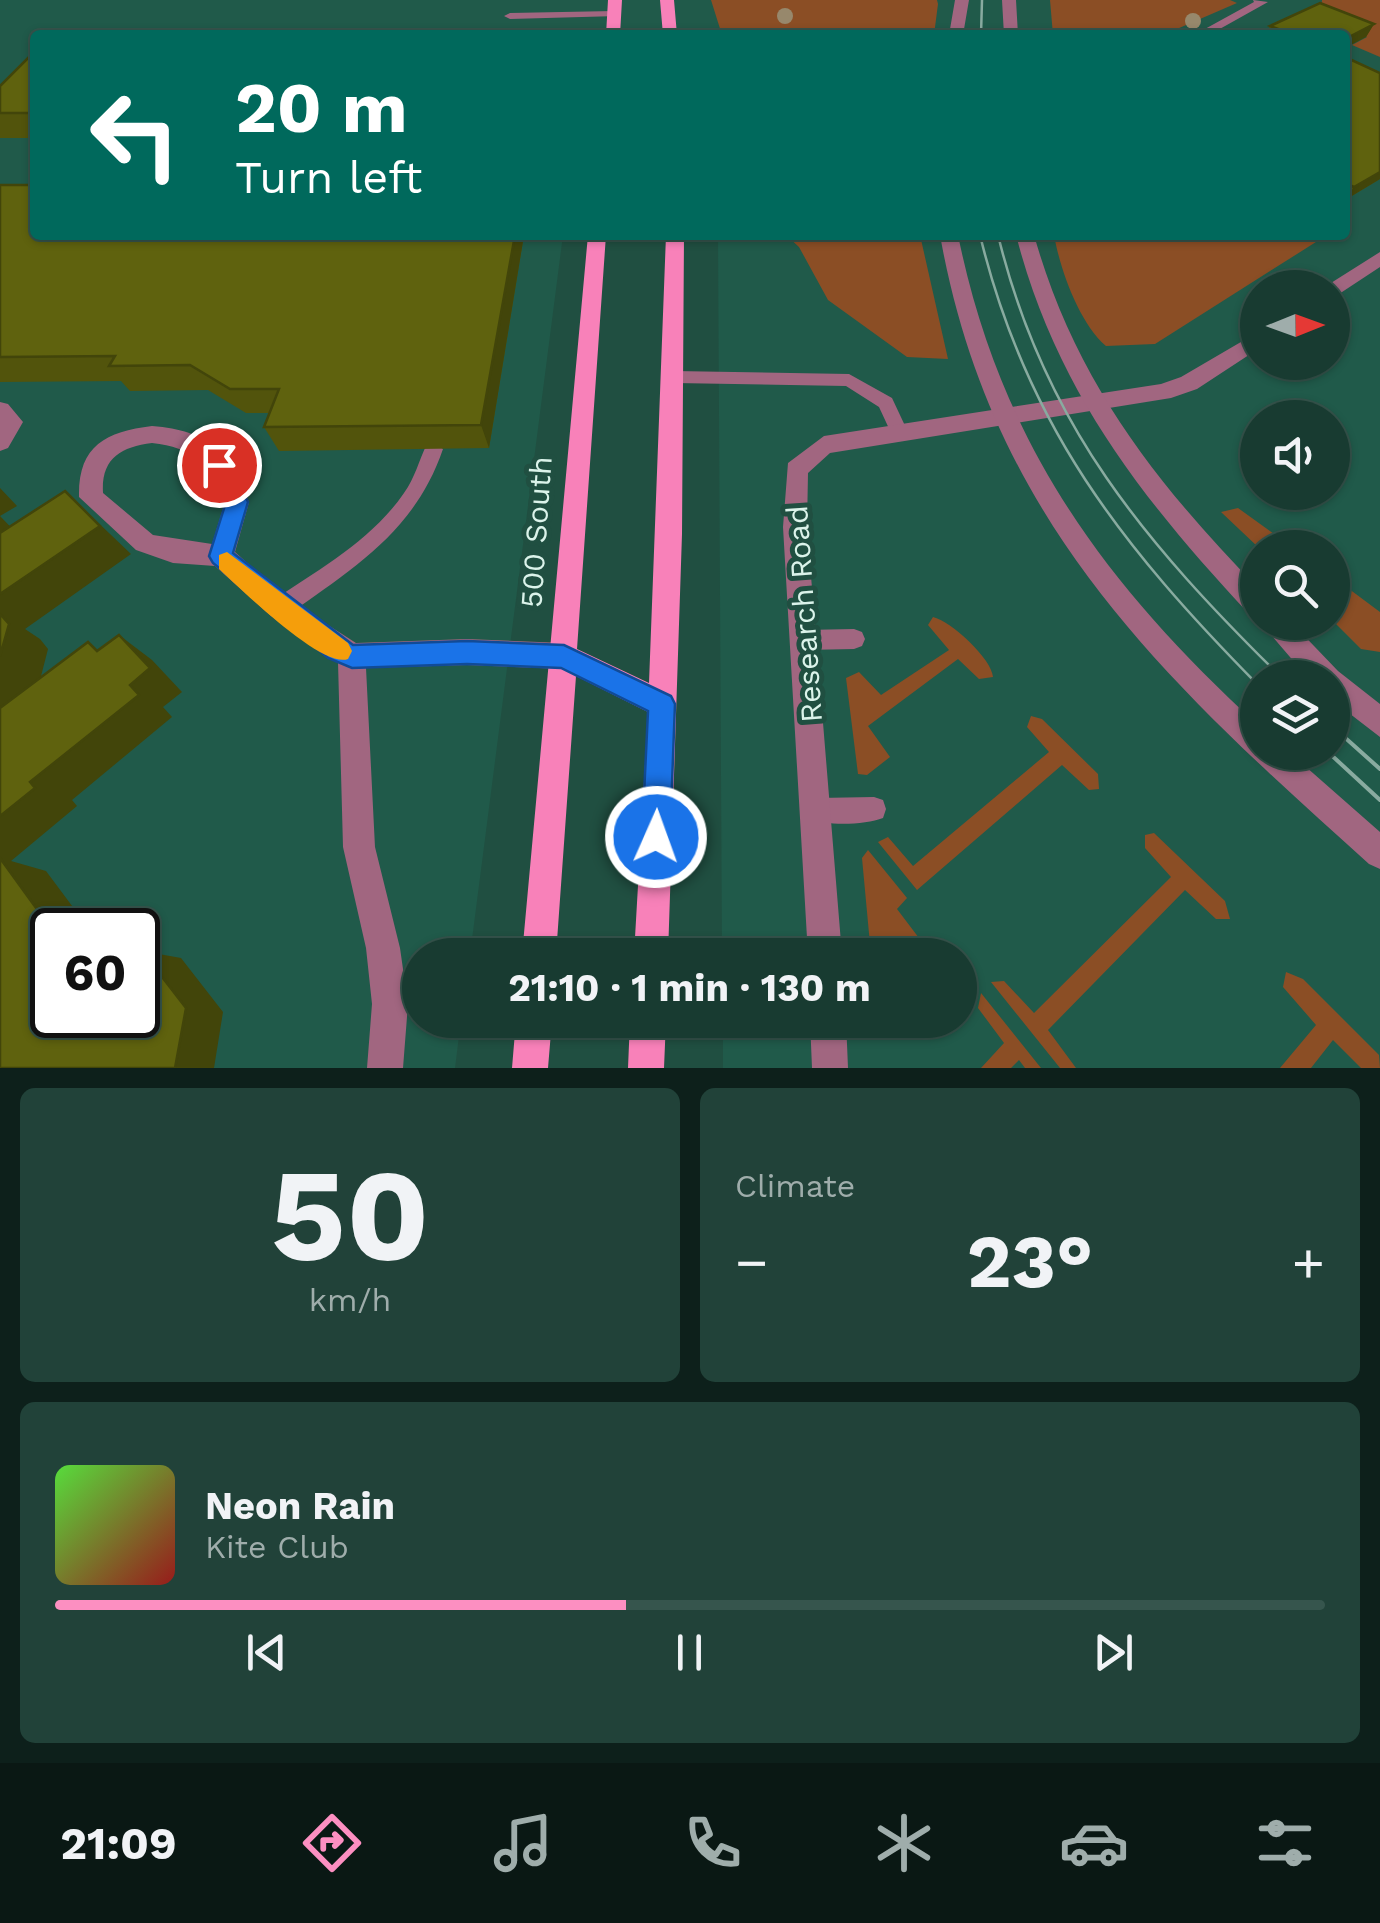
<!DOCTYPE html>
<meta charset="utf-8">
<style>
body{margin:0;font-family:"Work Sans",sans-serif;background:#214239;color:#f1f3f6;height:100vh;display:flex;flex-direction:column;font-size:38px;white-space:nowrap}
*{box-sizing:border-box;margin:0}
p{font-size:32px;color:#9fadab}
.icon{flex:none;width:55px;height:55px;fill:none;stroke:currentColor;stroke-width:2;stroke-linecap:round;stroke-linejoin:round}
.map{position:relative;height:1068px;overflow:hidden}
.panel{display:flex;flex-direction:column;gap:20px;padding:20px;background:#0d201b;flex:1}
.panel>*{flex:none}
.guide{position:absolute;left:30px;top:30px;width:1320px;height:210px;border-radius:10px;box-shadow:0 2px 8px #0004,0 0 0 2px #36554d;background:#00695c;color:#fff;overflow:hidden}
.needle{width:65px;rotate:89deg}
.buttons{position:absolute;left:1240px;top:270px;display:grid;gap:20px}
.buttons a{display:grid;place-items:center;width:110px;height:110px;border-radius:50%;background:#183b31;box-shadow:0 2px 8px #0004,0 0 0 2px #36554d;font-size:50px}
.speed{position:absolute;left:30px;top:908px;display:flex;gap:20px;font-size:50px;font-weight:700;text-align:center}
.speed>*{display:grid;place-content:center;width:130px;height:130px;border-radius:50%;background:#183b31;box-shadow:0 2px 8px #0004,0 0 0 2px #36554d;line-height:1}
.speed .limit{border:5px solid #111;border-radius:15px;background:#fff;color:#111}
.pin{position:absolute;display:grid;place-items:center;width:85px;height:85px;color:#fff;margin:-42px;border:5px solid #fff;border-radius:50%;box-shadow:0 2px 10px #0007}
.me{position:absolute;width:110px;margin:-55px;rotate:2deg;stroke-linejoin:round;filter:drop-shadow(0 0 8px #0008)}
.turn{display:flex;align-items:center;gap:35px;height:210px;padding:0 40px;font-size:45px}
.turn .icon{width:130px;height:130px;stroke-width:2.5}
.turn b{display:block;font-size:70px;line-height:85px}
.big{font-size:75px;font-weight:700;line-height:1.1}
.panel .card{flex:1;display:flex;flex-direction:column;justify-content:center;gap:15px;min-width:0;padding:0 35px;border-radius:15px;background:#214239}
.panel .dial{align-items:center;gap:0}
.dial b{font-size:130px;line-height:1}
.song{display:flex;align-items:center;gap:30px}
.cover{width:120px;height:120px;border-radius:15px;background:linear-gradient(135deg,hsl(110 70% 55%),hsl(0 70% 35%))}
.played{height:10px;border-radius:5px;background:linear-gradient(90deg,#fc8fc1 45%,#36554d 45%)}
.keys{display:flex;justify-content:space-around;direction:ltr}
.heat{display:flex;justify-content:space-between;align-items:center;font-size:55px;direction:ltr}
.panel .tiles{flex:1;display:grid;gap:20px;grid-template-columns:1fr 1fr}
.card:last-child{grid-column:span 2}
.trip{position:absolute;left:402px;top:938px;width:575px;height:100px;border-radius:50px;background:#183b31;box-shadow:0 2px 8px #0004,0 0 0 2px #36554d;font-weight:700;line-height:100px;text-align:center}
.menu{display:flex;height:160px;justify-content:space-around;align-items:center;background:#0a1814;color:#9fadab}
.menu .icon{width:70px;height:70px}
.menu .active{color:#fc8fc1}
.menu b{font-size:45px;color:#f1f3f6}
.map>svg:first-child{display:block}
</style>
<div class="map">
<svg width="1380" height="1068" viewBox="0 0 1380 1068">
<rect width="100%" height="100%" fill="#204f41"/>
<path fill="#205a4a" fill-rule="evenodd" d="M0 0H1380V1068H723V1020H960V955H722L718 235H1345V35H35V235H563L470 955H420V1020H461L455 1068H0ZM1258 288H1332V362H1258ZM1258 418H1332V492H1258ZM1258 548H1332V622H1258ZM1258 678H1332V752H1258ZM52 930H138V1015H52Z"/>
<path fill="#8b4e25" d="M711 0H937L938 4 934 35H722Z
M1050 0H1230L1237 3 1163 35H1053Z
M1322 0H1380V57L1352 45 1367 37 1313 16 1321 10Z
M786 235H920L948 359 907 357 828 300 799 247Z
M1054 235H1327L1155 344 1106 346C1079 323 1060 269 1054 235Z
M1238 508 1292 547H1258L1221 512Z
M1333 577 1380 612V652L1361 649 1333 621Z
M933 617C951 621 992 659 993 677L979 679 958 659 868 726 890 757 867 775 858 774 846 678 859 672 881 695 949 650 928 625Z
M1031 716 1042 719 1098 774 1099 789 1089 790 1062 765 917 890 878 842 888 837 913 866 1049 752 1027 727Z
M1154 833 1225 901 1230 919H1216L1185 890 1048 1030 1076 1068H1060L991 982 1004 981 1034 1013 1171 877 1145 848V835Z
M868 850 907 898 897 909 922 942 923 949 917 955H871L862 858Z
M1286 972 1303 979 1379 1055 1380 1068H1361L1333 1040 1311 1068H1280L1316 1025 1283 987Z
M981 993 1041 1068H1025L1019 1060 1011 1068H981L1004 1043 978 1008Z"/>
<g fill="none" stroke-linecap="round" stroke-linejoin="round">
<path fill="#a16680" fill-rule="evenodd" d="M1253 0 1268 2 1209 35H1194L1254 2Z
M614 11 620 14 618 16 510 19 504 16 510 13Z
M674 371 849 374 892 398 907 430 904 435H892L879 407 846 386 674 383 665 377Z
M434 442 443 449C415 531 355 567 288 615L280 617 272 615 269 608 272 601C318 570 372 540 404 493 415 478 419 460 427 444Z
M854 629 862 632 865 639 862 646 854 649 804 650 796 647 793 640 796 633 804 630Z
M874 797 883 800 886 809 883 818C865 825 827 826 809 819L806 810 809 801 818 798Z"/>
<path fill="#a16680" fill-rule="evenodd" d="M1380 252V267L1339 294 1332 295V288H1323Z
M1258 332V349L1197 389 1171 398 830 453 808 473 807 527 842 955H808L783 527 788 463 824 436 1161 384 1181 377Z
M0 402 8 404 23 422 8 448 0 451Z
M152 426C210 431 227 451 249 502L235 552 289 600 356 643 467 639 564 643 574 647 578 656 574 665 564 669 467 665 366 668 375 847 400 948 408 1004 403 1068H367L372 1004 366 948 343 847 338 662 271 616 215 566 173 563 136 550 79 497C78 446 105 432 152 426ZM152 443C193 447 209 465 225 502L212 544 153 535 103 493C101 459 120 447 152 443Z
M810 1020H846L848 1068H812Z"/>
<path fill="#a16680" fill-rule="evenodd" d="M955 0H969L963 35H949Z
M1002 0H1016L1018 35H1004Z
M940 235H958C1000 442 1104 584 1258 725V752H1289L1380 832V869L1369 864C1163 679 991 522 940 235Z
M1016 235H1034C1075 380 1154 481 1258 588V618L1249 614C1142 499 1056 390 1016 235Z
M1260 622H1291L1338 671 1380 704V737L1332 700V678H1308Z"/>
<path fill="#f881b9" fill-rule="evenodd" d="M608 0H622L620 35H606Z
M660 0H674L677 35H663Z
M588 235H606L577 649 649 683 666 235H684L682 534 668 955H634L648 712 576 676 556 955H522Z
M516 1020H552L548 1068H512Z
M630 1020H666L664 1068H628Z"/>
<path stroke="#89aba0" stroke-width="2.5" d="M981 35 982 0
M980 235C1026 426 1123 548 1258 685
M998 235C1044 425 1146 544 1282 678"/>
<path stroke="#89aba0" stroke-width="4" d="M1332 726 1380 769
M1328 752 1380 800"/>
</g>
<g fill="#97886c">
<circle cx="785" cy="16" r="8"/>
<circle cx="1193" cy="21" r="8"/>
</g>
<path fill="#52540c" d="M1374 24 1366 37 1345 35H1265L1270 26Z
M35 55V138H0V86Z
M1345 57 1380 73V179L1345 200Z
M0 185 524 235 489 448 279 451 264 427 269 413H246L208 390 130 391 121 381 0 382Z"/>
<path fill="#42450a" d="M1374 24 1366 37 1345 48V39Z
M1380 172V179L1345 200 1354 187Z
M515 235H524L489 448 481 425Z
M0 488 17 506 0 516 26 543 0 560Z
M65 491 131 554 25 629 40 639 48 649 30 719 0 710V594Z
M119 635 152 660 182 692 163 707 172 717 72 800 77 806 11 861 46 871 90 930H52L0 870V816L30 782 130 685Z
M142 951 181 958 223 1012 214 1068H175Z"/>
<path fill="#5f620e" stroke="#42450a" stroke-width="2.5" d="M1320 3 1374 24 1345 39V35H1280L1286 32 1270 26Z
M542 31 541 35H331Z
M31 55H35V113H0V86Z
M1345 57 1380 73V172L1354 187 1345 183Z
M0 185H35V235H515L481 425 264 427 279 389H230L190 365 109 366 115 356 0 357Z
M65 491 100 526 0 594V533Z
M0 614 9 624 0 656Z
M119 635 150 668 130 685 139 695 30 782 35 788 0 816V708L88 642 97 651Z
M0 858 52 930V1015H138V955L142 951 186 1008 175 1068H0Z"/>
<path fill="#1a73e8" stroke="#114b97" stroke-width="2.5" d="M219 457 226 459 248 502 233 553 353 645 467 641 564 645 671 696 675 704 670 837 666 847 656 852 646 847 642 837 648 711 561 668 467 664 352 668 328 658 213 563 209 556 226 502 208 465Z"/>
<path fill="#f59e0b" d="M227 552 348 643 352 651 348 659C322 669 240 588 219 569V555Z"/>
<g text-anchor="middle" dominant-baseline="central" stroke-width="10" stroke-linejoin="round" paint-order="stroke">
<g font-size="30" fill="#dbf3ea" stroke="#204f41">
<text transform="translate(536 532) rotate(-86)">500 South</text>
<text transform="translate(804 614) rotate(-94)">Research Road</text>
</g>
</g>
</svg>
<div class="buttons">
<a><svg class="needle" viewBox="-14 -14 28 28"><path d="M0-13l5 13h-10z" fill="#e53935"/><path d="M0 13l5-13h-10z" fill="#9fadab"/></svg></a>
<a><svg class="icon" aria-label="sound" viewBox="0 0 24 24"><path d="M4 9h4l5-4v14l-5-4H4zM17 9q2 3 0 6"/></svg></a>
<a><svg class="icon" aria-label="search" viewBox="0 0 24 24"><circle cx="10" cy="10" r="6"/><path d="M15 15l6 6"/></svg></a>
<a><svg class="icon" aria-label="layers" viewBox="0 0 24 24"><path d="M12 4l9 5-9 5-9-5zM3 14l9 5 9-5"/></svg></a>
</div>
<div class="speed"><div class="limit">60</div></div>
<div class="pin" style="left:219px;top:465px;background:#d93025"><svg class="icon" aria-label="arrive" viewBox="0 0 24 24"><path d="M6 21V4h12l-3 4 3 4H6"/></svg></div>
<svg class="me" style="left:656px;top:837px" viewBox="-20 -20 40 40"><circle r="17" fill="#1a73e8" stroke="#fff" stroke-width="3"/><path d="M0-11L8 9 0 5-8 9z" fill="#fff"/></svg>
<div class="trip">21:10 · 1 min · 130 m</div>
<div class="guide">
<div class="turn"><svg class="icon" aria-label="left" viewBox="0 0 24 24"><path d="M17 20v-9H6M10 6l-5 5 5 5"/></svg><div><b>20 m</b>Turn left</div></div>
</div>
</div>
<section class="panel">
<div class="tiles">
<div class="card dial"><b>50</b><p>km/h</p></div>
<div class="card"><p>Climate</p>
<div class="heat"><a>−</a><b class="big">23°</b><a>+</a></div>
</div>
<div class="card">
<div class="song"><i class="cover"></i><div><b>Neon Rain</b><p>Kite Club</p></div></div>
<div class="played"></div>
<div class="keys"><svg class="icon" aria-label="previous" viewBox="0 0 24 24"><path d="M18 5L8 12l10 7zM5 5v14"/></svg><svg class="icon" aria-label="pause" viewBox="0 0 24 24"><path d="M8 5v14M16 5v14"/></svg><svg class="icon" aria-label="next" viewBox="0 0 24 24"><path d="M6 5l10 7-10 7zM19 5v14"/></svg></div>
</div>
</div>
</section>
<nav class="menu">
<b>21:09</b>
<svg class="icon active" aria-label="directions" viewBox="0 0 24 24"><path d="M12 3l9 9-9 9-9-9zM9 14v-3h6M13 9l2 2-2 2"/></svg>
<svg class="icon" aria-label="music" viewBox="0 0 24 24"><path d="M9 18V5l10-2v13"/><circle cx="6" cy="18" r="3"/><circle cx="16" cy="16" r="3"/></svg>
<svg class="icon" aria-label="phone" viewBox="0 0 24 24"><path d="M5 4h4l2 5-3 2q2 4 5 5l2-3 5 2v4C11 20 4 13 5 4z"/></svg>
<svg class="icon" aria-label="climate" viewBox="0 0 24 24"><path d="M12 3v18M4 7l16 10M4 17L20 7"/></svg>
<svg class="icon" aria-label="car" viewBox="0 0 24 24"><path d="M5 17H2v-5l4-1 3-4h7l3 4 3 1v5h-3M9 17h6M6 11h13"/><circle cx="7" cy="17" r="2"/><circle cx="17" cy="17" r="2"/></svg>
<svg class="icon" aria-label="filters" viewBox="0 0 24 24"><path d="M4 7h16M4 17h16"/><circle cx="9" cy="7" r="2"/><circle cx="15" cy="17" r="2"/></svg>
</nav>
